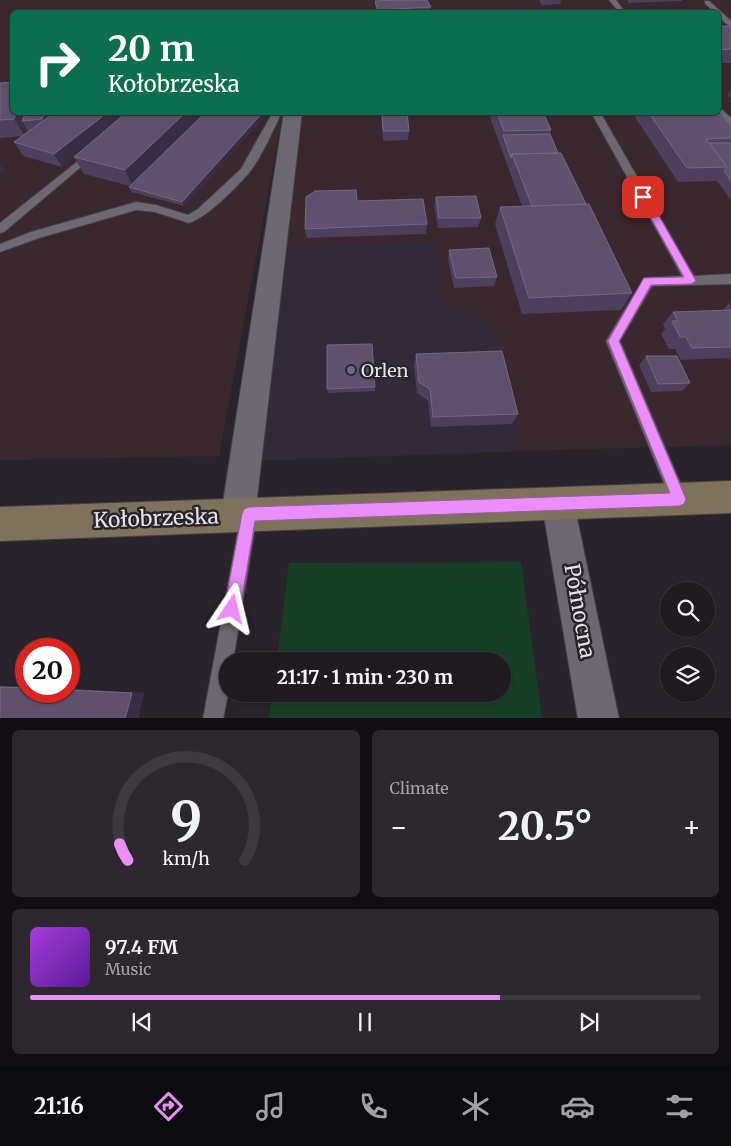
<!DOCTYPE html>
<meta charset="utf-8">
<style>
body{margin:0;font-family:Merriweather,serif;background:#2c282e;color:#f1f3f6;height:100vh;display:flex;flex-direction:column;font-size:19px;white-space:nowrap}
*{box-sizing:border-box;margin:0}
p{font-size:16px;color:#a1a1a5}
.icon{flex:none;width:28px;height:28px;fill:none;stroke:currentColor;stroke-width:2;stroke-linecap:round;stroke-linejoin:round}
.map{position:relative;height:718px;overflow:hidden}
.side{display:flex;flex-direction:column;gap:12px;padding:12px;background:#110f12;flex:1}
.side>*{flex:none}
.guide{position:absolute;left:10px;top:10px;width:711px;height:105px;border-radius:8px;box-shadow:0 1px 4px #0004,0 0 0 1px #3c393f;background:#0b6e4f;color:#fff;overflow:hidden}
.controls{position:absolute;left:660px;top:582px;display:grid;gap:10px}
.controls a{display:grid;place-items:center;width:55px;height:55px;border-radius:50%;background:#1f1b21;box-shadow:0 1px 4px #0004,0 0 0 1px #3c393f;font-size:25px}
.speed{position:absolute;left:15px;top:638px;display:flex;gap:10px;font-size:25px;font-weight:700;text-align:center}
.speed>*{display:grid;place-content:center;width:65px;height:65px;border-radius:50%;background:#1f1b21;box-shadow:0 1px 4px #0004,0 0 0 1px #3c393f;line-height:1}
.speed .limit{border:8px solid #d22;background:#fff;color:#111}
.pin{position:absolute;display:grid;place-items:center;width:42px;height:42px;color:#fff;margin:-21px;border-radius:10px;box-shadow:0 2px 8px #0006}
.me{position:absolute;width:55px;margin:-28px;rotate:10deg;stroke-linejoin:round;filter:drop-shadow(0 0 4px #0008)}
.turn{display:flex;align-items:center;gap:18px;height:105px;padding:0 15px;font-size:22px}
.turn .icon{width:65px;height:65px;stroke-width:2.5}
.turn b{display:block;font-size:35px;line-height:42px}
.big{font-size:38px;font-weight:700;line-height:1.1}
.side .tile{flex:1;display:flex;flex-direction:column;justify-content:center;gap:8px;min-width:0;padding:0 18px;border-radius:8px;background:#2c282e}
.side .dial{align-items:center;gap:0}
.dial svg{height:130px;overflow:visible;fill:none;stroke:#3c393f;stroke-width:7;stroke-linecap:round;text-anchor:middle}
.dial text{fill:#f1f3f6;stroke:none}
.song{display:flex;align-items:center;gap:15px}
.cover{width:60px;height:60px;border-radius:8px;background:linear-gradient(135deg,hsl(280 70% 55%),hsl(270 70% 35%))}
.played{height:5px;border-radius:2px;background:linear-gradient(90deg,#eb8dfb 70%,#3c393f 70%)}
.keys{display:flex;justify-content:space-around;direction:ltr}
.heat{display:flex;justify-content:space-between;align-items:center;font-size:28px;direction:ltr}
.side .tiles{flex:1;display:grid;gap:12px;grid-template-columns:1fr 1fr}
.tile:last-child{grid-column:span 2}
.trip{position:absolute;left:219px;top:652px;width:292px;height:50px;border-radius:25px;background:#1f1b21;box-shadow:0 1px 4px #0004,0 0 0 1px #3c393f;font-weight:700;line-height:50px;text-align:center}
.tab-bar{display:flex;height:80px;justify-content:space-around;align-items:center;background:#0c0b0d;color:#a1a1a5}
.tab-bar .icon{width:35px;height:35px}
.tab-bar .current{color:#eb8dfb}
.tab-bar b{font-size:22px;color:#f1f3f6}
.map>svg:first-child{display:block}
</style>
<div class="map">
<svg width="731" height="719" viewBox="0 0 731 719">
<rect width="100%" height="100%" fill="#29242c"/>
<path fill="#322a38" d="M436 241 443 283 439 298 496 329 499 360 520 451 256 461 284 246Z"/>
<path fill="#3a282e" d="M0 0H731V445L520 451 499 360 496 329 439 298 443 283 436 241 284 246 301 113 719 112V12H12V112L283 113 219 456 0 460Z"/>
<path fill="#173e27" d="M521 562 542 718H269L272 694H502V661H277L289 563Z"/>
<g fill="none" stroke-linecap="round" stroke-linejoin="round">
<g stroke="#454147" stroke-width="2">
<path id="lane" d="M609 0H616L625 12H619Z
M705 1H709L731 21V27L719 18V12H714L705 3Z
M719 107 731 118V126L728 125 716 112H719Z
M273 112H282C273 130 261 159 248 174 236 188 206 218 189 223L155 212 136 210 39 238 0 252V244L31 232 136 202 156 205 188 215 198 209 241 169Z
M591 112H600L694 276 731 274V284L652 286 620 341 687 499 685 505 679 507 673 505 606 341 644 278 682 276Z
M92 150 97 153 95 155 4 232 0 233V223Z
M249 507 255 509 257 515 233 661H228V694L223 719H203L241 515 243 509Z"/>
</g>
<g stroke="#454147" stroke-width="2">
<path id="street" d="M284 112H302L255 515 250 527 238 532 226 527 221 515Z
M558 488 570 492 574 504 619 719H578L542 504 546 492Z"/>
</g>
<g stroke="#454147" stroke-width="2">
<path id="secondary" d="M731 481V513L0 541V507Z"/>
</g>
<use href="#lane" fill="#6d6871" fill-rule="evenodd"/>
<use href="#street" fill="#6d6871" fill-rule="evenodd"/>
<use href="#secondary" fill="#7e725b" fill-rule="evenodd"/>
</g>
<path fill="#4e3f5f" d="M539 0H561L560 4 542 5Z
M627 0H682V1L629 3Z
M375 1 431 7 430 11 409 12H378L375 6Z
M719 26H731V63H719Z
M0 83 12 112H268L184 206 131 192 129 187 130 186 84 174 74 157 62 167 23 156 14 142 21 136 0 138Z
M731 90V98L728 95Z
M381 112H407L409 131 408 140 383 141Z
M488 112H543L551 130 550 134 558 153 632 293 621 310 522 314 495 224 500 207 522 206Z
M634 112H719L731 126V200L717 181 678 182 633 114Z
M436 197 481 218 478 227 438 228 434 206Z
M357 201 427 224 426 234 307 238 305 229Z
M449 250 497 277 494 286 454 288 448 259Z
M730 302 731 360 728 358 681 360 675 349H669L661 334 665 329 663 324 673 312 723 310Z
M416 354 518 414 512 424 431 427 428 401 417 393 414 366Z
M646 356 690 383 682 391 651 392 639 365Z
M375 387V391L328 393 327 389Z
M0 686 26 687V691H69V689L144 693 138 719H0Z"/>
<path fill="#392d45" d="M17 112H36L22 121 28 131 25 136 14 119Z
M46 112H55L48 129 42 119Z
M108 112H131L62 167 54 154Z
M186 112H210L133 187 125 170Z
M263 112H268L184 206 182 202Z
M0 163 5 171 0 175Z
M132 693H144L138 719H125Z"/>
<path fill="#5f516e" stroke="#746881" d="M395 0H427L431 7 378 10 375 1Z
M346 10H355L354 12H345Z
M719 26H731V49L719 50Z
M12 82V112H17L14 119 0 120V83Z
M26 112H46L42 119 22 121Z
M55 112H108L54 154 14 142Z
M127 112H186L125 170 74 157Z
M206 112H263L182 202 129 187Z
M382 112H407L409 131H383Z
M497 112H543L551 130 504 131Z
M648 112H719L731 126V138L706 139 727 167 687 168Z
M550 134 558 153 512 154 511 158 503 135Z
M709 143H731V181L724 171 727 167Z
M561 153 586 204 532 206 512 154Z
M356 190 357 201 423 199 427 224 305 229 306 197 315 191Z
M476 196 481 218H439L436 197Z
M589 204 632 293 529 298 500 207Z
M489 248 497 277 456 278 449 250Z
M731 310V347L692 348 686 337H680L672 321H678L673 312Z
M372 344 375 387 327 389V345Z
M502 351 518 414 433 417 430 389 419 382 416 354Z
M646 356H677L690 383 658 384Z
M0 687 26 688V691H69V690L132 693 125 719H0Z"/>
<path fill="#eb8dfb" stroke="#995ca3" d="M643 194 648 197 696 281 691 284 651 285 619 341 686 499 684 504 679 506 255 521 240 609 238 614 232 616 227 614 224 609 242 514 244 509 249 507 670 493 608 341 644 278 684 277 639 197Z"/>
<circle fill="#5c6f8a" stroke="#29242c" stroke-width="2" cx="351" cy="370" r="5"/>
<g text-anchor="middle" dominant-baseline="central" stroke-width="5" stroke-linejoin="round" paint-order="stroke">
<g font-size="18" fill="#e5e2e7" stroke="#29242c" text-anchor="start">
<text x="361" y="370">Orlen</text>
</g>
<g font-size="21" fill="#e5e2e7" stroke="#29242c">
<text transform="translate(156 518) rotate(-2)">Kołobrzeska</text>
<text transform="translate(580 611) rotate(80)">Północna</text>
</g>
</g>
</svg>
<div class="controls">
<a><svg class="icon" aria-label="search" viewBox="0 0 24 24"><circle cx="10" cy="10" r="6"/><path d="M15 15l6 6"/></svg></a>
<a><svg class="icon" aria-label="layers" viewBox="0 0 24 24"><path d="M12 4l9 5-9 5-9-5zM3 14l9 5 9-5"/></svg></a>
</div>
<div class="speed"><div class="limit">20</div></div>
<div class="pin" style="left:643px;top:197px;background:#d93025"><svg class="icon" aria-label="arrive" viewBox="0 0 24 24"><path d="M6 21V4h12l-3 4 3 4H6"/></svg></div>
<svg class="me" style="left:232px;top:609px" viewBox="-20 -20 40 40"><path d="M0-17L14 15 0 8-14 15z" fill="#eb8dfb" stroke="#fff" stroke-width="4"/></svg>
<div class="trip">21:17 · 1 min · 230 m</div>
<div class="guide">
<div class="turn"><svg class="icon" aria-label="right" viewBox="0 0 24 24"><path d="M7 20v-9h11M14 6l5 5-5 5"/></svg><div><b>20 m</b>Kołobrzeska</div></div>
</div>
</div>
<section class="side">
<div class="tiles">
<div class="tile dial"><svg viewBox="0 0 100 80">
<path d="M14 69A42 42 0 1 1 86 69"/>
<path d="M14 69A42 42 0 0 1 9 59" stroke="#eb8dfb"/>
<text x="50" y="56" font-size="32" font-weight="700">9</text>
<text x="50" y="72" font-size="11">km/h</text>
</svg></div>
<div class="tile"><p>Climate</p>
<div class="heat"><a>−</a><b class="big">20.5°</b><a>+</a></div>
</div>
<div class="tile">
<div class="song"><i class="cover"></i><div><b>97.4 FM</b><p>Music</p></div></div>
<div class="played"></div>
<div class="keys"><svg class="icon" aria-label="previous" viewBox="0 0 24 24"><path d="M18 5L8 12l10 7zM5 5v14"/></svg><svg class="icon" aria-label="pause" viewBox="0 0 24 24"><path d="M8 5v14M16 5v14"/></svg><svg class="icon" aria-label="next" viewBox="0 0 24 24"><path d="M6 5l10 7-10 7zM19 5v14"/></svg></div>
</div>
</div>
</section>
<nav class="tab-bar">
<b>21:16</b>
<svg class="icon current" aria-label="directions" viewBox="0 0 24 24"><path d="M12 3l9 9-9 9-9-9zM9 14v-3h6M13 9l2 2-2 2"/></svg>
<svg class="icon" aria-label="music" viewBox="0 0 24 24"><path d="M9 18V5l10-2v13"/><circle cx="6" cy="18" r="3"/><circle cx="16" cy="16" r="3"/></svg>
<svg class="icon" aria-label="phone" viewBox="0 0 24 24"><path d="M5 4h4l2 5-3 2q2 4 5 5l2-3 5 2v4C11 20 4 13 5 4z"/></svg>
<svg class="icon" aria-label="climate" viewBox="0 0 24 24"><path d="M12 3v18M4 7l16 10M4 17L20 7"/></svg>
<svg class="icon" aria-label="car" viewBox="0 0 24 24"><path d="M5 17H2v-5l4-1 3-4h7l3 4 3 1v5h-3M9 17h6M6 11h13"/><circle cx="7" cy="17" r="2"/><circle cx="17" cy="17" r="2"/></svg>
<svg class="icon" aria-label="filters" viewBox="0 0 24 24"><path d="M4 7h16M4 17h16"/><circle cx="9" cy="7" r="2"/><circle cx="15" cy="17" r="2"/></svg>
</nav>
